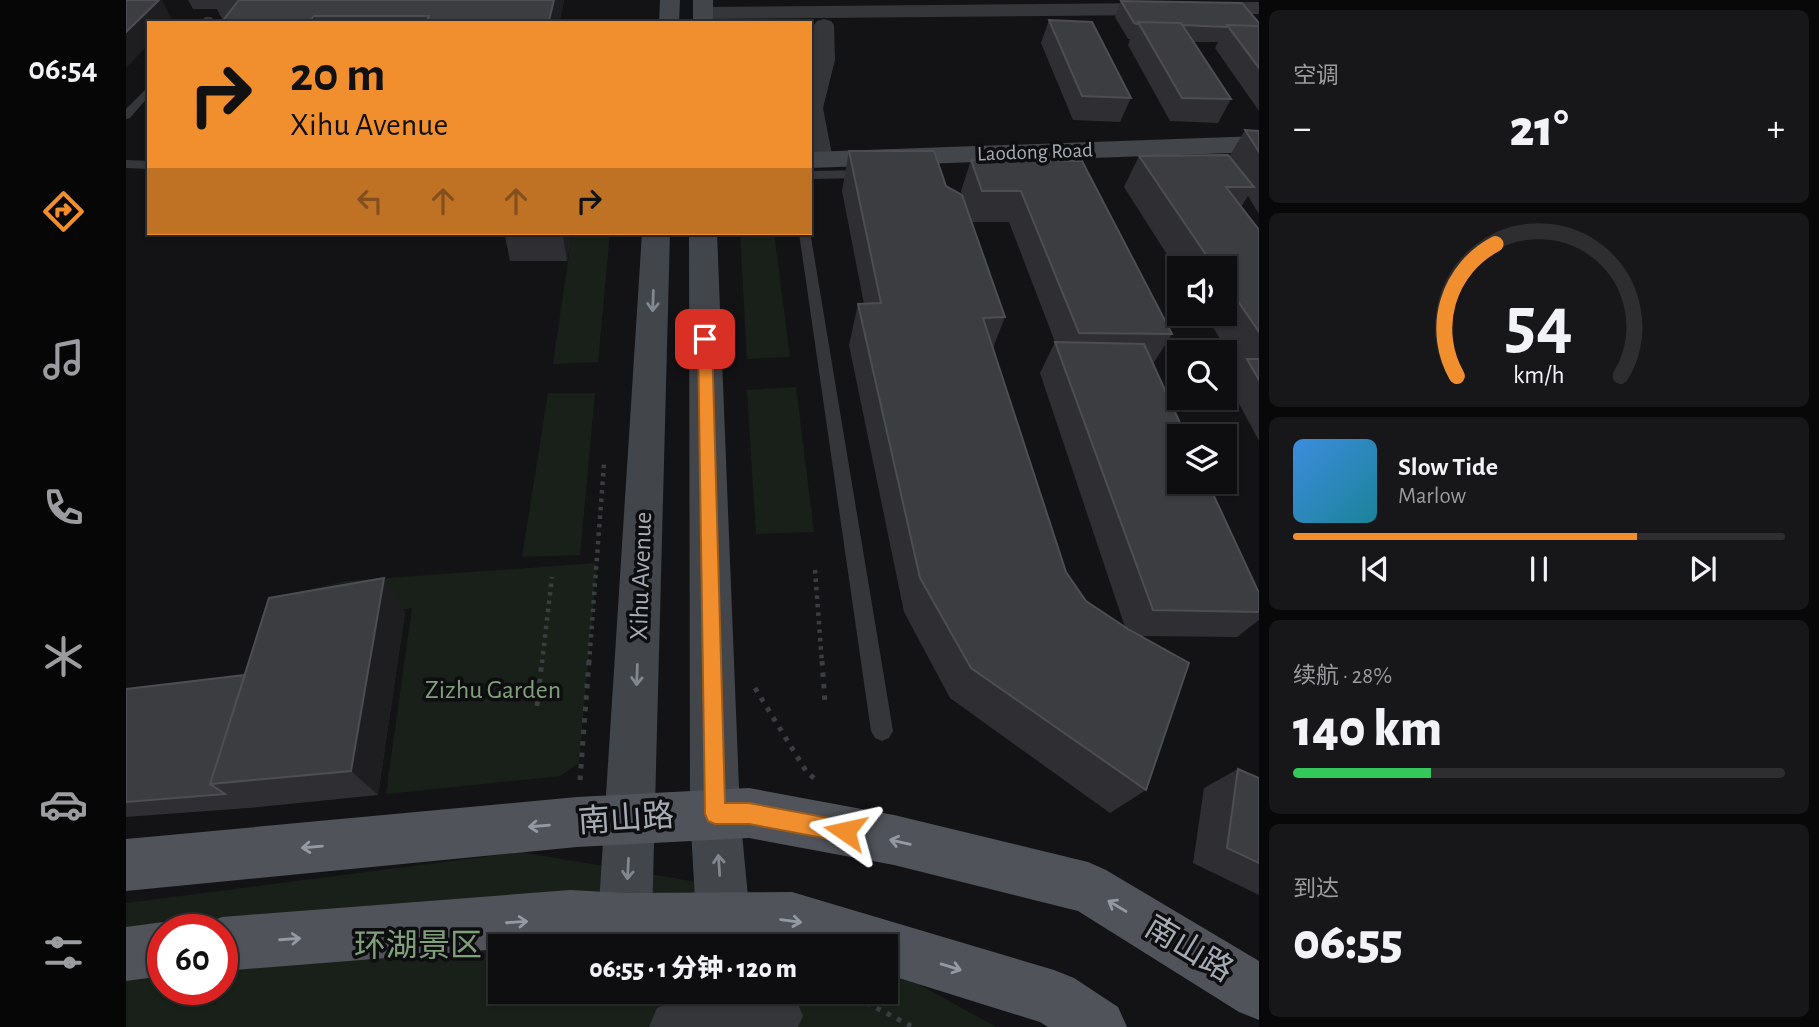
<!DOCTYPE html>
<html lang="zh">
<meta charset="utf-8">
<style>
body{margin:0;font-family:"Alegreya Sans","Noto Sans SC",sans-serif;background:#171719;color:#f1f3f6;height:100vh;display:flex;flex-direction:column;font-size:26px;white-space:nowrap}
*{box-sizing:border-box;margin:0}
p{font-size:23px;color:#9b9c9f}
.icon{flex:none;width:38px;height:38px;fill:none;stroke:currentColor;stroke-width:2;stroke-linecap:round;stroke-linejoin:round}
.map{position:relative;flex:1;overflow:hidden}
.drawer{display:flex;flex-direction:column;gap:10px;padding:10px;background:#080809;width:560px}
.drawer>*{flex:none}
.banner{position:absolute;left:21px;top:21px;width:665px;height:214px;border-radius:0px;box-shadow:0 2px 5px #0004,0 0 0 2px #2e2e30;background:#f18f2e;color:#111;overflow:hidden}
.buttons{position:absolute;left:1041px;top:256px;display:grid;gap:14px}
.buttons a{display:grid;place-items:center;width:70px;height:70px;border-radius:0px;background:#0e0e10;box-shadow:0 2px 5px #0004,0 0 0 2px #2e2e30;font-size:35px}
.speed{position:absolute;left:21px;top:914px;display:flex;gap:14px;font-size:35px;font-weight:700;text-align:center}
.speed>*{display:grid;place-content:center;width:91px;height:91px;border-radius:50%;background:#0e0e10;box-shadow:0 2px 5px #0004,0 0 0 2px #2e2e30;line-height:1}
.speed .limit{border:10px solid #d22;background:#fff;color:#111}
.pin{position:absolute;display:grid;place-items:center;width:60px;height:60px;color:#fff;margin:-30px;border-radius:14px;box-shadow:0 4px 10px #0006}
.me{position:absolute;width:77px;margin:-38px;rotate:281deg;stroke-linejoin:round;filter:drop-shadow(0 0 5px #0008)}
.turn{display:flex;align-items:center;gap:24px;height:147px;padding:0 28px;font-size:32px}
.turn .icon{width:91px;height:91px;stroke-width:2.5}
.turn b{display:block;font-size:49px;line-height:60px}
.lanes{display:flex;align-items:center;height:66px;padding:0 28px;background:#0003;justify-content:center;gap:35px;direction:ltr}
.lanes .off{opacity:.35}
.big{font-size:52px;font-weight:800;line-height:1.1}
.drawer .card{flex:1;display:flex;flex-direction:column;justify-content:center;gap:10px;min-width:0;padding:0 24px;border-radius:10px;background:#171719}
.drawer .dial{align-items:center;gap:0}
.dial svg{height:182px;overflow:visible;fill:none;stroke:#2e2e30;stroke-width:7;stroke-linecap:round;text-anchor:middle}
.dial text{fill:#f1f3f6;stroke:none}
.song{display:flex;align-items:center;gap:21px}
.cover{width:84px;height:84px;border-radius:10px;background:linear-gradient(135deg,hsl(210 70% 55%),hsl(190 70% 35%))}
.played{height:7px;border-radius:4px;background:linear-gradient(90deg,#f18f2e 70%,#2e2e30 70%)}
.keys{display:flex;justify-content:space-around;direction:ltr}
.heat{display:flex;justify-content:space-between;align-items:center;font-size:38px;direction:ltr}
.charge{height:10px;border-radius:5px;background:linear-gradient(90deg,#34c759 28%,#2e2e30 0)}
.trip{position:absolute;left:362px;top:934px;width:410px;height:70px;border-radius:0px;background:#0e0e10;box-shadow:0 2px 5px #0004,0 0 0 2px #2e2e30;font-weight:800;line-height:70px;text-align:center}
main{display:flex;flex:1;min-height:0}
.menu{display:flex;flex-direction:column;width:126px;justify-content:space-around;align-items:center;background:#060606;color:#9b9c9f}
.menu .icon{width:49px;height:49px}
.menu .active{color:#f18f2e}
.menu b{font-size:32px;color:#f1f3f6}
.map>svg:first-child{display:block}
</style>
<main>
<nav class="menu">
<b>06:54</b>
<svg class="icon active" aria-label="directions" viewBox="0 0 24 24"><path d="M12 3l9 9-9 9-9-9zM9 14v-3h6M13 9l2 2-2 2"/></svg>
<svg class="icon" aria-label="music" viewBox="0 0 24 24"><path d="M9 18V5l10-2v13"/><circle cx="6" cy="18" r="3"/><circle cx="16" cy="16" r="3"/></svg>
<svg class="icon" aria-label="phone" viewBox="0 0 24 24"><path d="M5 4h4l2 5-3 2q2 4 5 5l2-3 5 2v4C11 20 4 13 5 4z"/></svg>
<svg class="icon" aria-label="climate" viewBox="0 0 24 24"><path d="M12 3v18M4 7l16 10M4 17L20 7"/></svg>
<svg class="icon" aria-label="car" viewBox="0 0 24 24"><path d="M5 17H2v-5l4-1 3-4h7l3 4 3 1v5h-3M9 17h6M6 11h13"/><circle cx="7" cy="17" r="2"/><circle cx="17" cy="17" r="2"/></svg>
<svg class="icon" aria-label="filters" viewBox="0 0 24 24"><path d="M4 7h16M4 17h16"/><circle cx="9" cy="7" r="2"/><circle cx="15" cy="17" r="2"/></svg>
</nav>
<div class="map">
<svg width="1133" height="1027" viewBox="0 0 1133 1027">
<rect width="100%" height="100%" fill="#131315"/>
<path fill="#192019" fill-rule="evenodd" d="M446 233H484L472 362 427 364Z
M614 233H648L664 357 621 359Z
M670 387 688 532 630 534 621 390Z
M422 393H469L454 555 396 557Z
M471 563 453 763 434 776 260 794 286 608 170 629 142 662 163 594 220 581Z
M395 852 629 892 726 947H374V992H760V966L870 1027H0V903ZM37 929H96V989H37Z"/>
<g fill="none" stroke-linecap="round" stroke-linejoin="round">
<path stroke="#3a3d41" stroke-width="4.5" stroke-dasharray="3.5 5" stroke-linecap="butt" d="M689 570 696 663
M416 663 426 577
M463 663 478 464"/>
<path stroke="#3a3d41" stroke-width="5" stroke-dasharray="4.5 7" stroke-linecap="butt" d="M696 661 699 703
M629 688 680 771 690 780
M411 706 416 661
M454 780 463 661
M720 992 787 1027"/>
<path fill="#34363a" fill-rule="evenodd" d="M79 17H85L87 19 84 23H74Z
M23 86V96L4 118 0 119V109Z
M0 160 23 161V169L0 168Z
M684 171 739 170 745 174 739 178 684 179Z
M684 231 767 731 763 738 756 741 749 738 745 731 673 233Z"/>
<path fill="#34363a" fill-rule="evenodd" d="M1133 2V14L577 19 567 13 577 7Z
M698 19 705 21 708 25 709 60 697 108 707 160 704 165 695 167 684 162V72L687 60 688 25 691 21Z
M620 992H658L669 997 677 1016 672 1027H523L531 1008 550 1000Z"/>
<path fill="#42454a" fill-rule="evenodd" d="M534 0H554L553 23H533Z
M567 0H587V23H567Z
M1133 136V152L684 168V152Z
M516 233H544L526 920 518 939 499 947 480 939 472 920Z
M563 233H591L614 813 624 917 616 936 597 944 578 936 570 917 564 813Z"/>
<path fill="#505359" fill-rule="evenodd" d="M623 788 768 815 962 862 980 870 1133 961V1020L1113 1012 952 911 768 865 623 838 451 847 0 891V839L451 797Z
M444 890 499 893 666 892 928 970 948 978 992 1007 1001 1027H922L914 1022 760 974V947H499L444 944 374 947V949L96 971V929H75L77 925 96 917Z
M37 922 55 929H37V976L0 981V927Z"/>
</g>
<path fill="#2f2f33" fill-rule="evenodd" d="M62 0H438L433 23H95L97 21 91 9H67Z
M995 1 1133 23V111L1089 48 1092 42H1067L1105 99 1092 123 1044 121 1002 45 1004 39H1002L989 17Z
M923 20 1005 98 994 122 947 120 915 43Z
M1119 130 1133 131V214L1122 196 1115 207 1133 230V441L1102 383 1113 369 1078 313H1099V268H1054V275L998 187 1013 156 1103 157Z
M723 151 820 186 843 214 835 191 845 160 956 161 1046 334 1027 364 1133 593V620L1111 637 1014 636 1020 790 984 813 824 698 778 612 723 345 732 304H738L716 191ZM846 222H883L929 342 914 373 999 627 960 601 940 572 867 348 879 317Z
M446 233 441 261H384L379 236Z
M279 612 252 795 122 808 0 817V689L119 675Z
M1112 769 1133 778V895L1067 863 1078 788Z"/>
<path fill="#1e1e21" d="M33 0H36L46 20 44 23H23V44L0 68V32Z
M428 0H438L433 23H423Z
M188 16 191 23H183Z
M438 233H446L441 261 437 236Z
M258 578 279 612 252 795 225 771Z"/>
<path fill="#3c3d41" stroke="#4c4e53" stroke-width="2" d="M0 0H33L0 32Z
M113 0H428L423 20 328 21 327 23H300L303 16H188L183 23H95Z
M995 1 1116 3 1133 23V26L1101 25 1100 27 1056 25 1055 23 1012 22 1011 24 1008 23Z
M923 20 966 22 1005 98 956 96Z
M1012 22 1055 23 1105 99 1056 98Z
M1101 25 1133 26V68Z
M1119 130 1133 131V152Z
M723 151H808L820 186 836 195 879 317 857 318 940 572 960 601 1002 629 1063 663 1020 790 845 668 794 578 732 304 755 303Z
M1102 155 1128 187H1100L1133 230V332L1099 282V268H1089L1013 156Z
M845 160 956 161 1046 334 953 333 895 191H856Z
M379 233H438L437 236H379Z
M929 342 1018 344 1060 436H1054V481H1081L1133 593V612L1027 610Z
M1121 359H1133V380Z
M258 578 225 771 84 784 143 598Z
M119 675 84 784 99 794 0 802V689Z
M1112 769 1133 778V863L1101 848Z"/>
<defs><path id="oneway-shaft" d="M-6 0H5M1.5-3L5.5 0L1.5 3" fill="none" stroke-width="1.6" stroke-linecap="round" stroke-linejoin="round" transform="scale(1.75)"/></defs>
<g stroke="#828890">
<use href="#oneway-shaft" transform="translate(527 301) rotate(92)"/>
<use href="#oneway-shaft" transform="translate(511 675) rotate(92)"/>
<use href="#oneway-shaft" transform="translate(593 865) rotate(-94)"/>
<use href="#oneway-shaft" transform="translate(502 869) rotate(93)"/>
</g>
<g stroke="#949aa3">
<use href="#oneway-shaft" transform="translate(413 826) rotate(175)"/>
<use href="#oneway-shaft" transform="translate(774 842) rotate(-167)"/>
<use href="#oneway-shaft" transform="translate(186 847) rotate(175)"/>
<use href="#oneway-shaft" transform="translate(991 906) rotate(-149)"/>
<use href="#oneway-shaft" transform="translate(665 921) rotate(8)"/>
<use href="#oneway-shaft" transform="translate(391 922) rotate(-4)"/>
<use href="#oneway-shaft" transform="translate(164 939) rotate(-4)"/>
<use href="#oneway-shaft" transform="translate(825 967) rotate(17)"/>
</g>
<path fill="#f18f2e" stroke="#9d5d1e" stroke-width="2" d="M579 334 586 339 599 803H623L719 821 727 824 730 831 727 839 719 842 623 824H589L582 821 579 814 572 339Z"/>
<g text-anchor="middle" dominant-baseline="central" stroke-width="7" stroke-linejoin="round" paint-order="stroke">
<g font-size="21" fill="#a5acb5" stroke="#0e0e10">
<text transform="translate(909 152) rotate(-2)">Laodong Road</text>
</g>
<g font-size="26" fill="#a5acb5" stroke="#0e0e10">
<text transform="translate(515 576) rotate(-88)">Xihu Avenue</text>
</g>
<g font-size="26" fill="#7fa07b" stroke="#0e0e10">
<text x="367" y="690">Zizhu Garden</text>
</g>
<g font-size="32" fill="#a5acb5" stroke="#0e0e10">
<text transform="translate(500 819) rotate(-4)">南山路</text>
<text transform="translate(1063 949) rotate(31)">南山路</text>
</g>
<g font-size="32" fill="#7fa07b" stroke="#0e0e10">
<text x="292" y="946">环湖景区</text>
</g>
</g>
</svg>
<div class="buttons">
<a><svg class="icon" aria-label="sound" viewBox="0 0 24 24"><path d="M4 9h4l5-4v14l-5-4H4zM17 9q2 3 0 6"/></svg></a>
<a><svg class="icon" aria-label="search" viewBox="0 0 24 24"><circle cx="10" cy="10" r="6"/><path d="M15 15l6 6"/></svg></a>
<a><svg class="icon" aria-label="layers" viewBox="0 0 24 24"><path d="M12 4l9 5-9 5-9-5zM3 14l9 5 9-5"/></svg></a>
</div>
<div class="speed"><div class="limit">60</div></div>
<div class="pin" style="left:579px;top:339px;background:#d93025"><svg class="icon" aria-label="arrive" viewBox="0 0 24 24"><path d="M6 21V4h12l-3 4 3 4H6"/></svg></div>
<svg class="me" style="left:719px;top:831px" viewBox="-20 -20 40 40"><path d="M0-17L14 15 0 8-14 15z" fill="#f18f2e" stroke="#fff" stroke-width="4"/></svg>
<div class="trip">06:55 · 1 分钟 · 120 m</div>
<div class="banner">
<div class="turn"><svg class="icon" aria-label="right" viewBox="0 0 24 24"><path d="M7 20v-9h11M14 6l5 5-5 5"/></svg><div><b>20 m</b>Xihu Avenue</div></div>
<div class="lanes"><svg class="icon off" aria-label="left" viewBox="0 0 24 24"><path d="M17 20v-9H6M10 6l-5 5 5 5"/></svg><svg class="icon off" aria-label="ahead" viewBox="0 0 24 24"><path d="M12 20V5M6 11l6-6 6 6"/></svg><svg class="icon off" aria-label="ahead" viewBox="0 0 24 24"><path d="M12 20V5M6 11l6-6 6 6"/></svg><svg class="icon" aria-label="right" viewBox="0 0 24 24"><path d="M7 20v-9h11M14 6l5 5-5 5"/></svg></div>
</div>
</div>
<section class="drawer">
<div class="card"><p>空调</p>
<div class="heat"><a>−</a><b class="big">21°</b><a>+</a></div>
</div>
<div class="card dial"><svg viewBox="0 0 100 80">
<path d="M14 69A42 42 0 1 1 86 69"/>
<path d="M14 69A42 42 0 0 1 31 11" stroke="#f18f2e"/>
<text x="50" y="56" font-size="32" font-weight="700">54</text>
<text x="50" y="72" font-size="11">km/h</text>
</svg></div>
<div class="card">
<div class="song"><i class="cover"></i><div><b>Slow Tide</b><p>Marlow</p></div></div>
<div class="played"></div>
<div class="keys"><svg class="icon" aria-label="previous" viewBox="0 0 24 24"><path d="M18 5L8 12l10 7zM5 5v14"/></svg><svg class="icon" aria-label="pause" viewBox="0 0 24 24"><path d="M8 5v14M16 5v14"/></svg><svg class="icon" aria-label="next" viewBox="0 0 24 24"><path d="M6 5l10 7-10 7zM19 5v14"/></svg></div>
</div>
<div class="card"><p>续航 · 28%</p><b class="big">140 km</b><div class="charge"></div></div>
<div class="card"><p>到达</p><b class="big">06:55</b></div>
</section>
</main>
